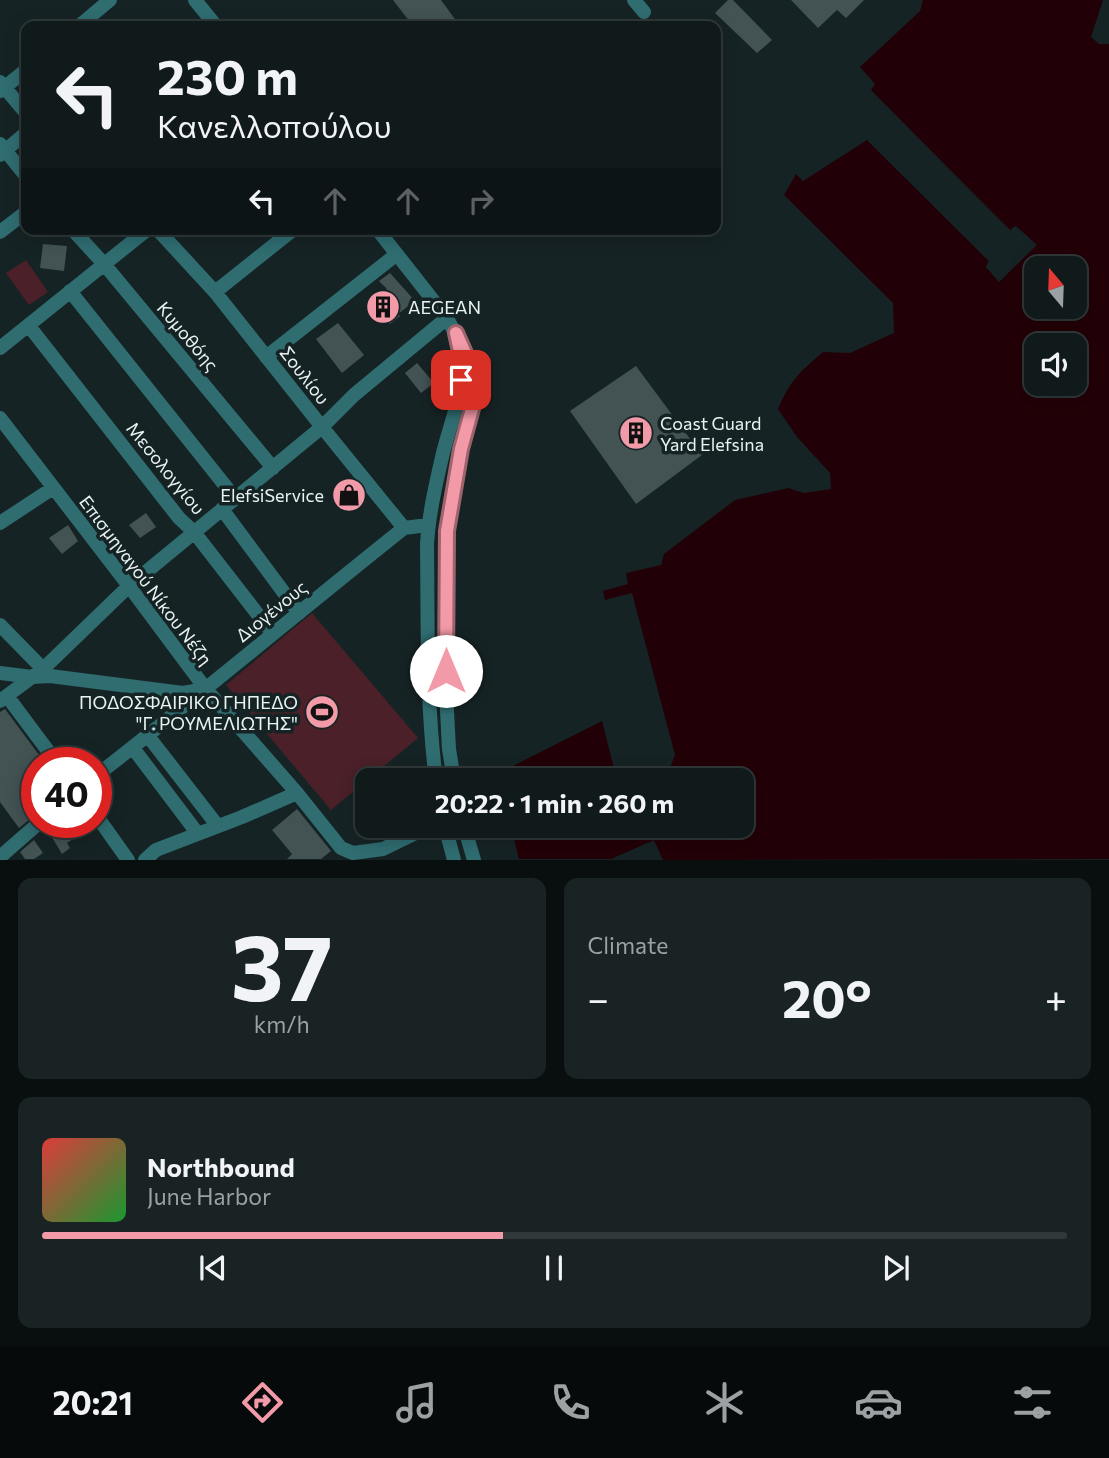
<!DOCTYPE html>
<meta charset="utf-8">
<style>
body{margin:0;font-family:Commissioner,sans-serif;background:#192324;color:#f1f3f6;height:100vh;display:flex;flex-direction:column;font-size:26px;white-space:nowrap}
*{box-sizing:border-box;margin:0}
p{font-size:23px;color:#9ca1a3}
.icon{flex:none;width:38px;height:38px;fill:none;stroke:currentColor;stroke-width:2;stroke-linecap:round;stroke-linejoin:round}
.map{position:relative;height:860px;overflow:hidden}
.drawer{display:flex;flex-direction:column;gap:18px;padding:18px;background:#090e0f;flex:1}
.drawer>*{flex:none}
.guide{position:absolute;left:21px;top:21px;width:700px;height:214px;border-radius:14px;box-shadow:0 4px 18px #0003,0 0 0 2px #30383a;background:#101a1b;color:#f1f3f6;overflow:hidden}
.needle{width:46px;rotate:341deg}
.controls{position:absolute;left:1024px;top:256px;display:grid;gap:14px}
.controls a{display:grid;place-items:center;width:63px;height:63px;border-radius:14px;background:#101a1b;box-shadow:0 4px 18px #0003,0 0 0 2px #30383a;font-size:35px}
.speed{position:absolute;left:21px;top:747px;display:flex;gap:14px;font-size:35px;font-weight:700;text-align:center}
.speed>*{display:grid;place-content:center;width:91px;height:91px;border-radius:50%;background:#101a1b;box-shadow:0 4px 18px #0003,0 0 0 2px #30383a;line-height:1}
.speed .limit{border:10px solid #d22;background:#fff;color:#111}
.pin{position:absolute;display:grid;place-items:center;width:60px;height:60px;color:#fff;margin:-30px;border-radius:14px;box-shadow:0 4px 10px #0006}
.me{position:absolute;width:77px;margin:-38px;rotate:0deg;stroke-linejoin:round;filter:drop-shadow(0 0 5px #0008)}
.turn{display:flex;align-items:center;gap:24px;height:147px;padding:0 21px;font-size:32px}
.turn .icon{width:91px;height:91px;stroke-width:2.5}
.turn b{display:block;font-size:49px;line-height:60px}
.lanes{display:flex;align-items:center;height:66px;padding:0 21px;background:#0003;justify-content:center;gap:35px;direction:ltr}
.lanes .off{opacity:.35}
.big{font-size:52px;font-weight:700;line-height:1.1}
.drawer .tile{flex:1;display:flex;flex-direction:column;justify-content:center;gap:10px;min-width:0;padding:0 24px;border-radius:14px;background:#192324}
.drawer .dial{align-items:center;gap:0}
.dial b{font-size:91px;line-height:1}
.song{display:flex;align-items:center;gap:21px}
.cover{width:84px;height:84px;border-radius:10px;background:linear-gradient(135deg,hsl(0 70% 55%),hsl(130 70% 35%))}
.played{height:7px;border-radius:4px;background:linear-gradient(90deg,#f39aa8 45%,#30383a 45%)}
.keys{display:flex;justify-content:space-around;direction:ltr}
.heat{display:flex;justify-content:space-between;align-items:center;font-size:38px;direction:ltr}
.drawer .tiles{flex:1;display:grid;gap:18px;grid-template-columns:1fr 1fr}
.tile:last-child{grid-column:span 2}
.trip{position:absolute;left:355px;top:768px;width:399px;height:70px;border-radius:14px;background:#101a1b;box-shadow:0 4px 18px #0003,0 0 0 2px #30383a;font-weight:700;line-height:70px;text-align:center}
.tabs{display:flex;height:112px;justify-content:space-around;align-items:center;background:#060a0b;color:#9ca1a3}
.tabs .icon{width:49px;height:49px}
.tabs .selected{color:#f39aa8}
.tabs b{font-size:32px;color:#f1f3f6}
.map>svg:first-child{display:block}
</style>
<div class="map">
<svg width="1109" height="860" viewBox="0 0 1109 860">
<rect width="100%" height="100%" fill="#162324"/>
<path fill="#4b2028" d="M26 260 48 292 29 305 6 273Z
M312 613 418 738 331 810 226 685Z"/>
<path fill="#220007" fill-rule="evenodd" d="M923 0H1103L1091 37 1099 44H1109V859L663 860 654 840 611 859H519L511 826H742V780H665L675 755 632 593 605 600 603 591 628 584 626 573 661 565 664 554 735 500 788 488 804 493 831 489 830 473 797 437 778 409C791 379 799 373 823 352L850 353 894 333 893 303 784 195 796 174 803 181 867 140 989 261 986 267 999 281 1036 245 1015 226 1010 231 871 90 875 84 860 67 920 11ZM1036 268H1074V306H1036ZM1036 345H1074V383H1036Z
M602 721 617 780H499L497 774Z"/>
<path fill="#162324" d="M893 113 1010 230 1016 226 1037 245 999 282 986 267 989 261 867 140 870 137 991 259 992 262 990 267 999 277 1031 245 1016 230 1012 234 1008 233 891 116Z"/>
<path fill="#435253" d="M393 0H441L460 26H413Z
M728 0H733L772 40 757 53 715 13Z
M791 0H864L846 18 837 10 818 28Z
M43 244 67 246 64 271 40 268Z
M390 273 415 301 398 314 400 316 390 324 371 302 387 289 379 281Z
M338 323 364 355 342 373 316 339Z
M417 363 434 383 421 393 405 373Z
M636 366 702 455 636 504 570 411Z
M352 482 362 495 346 507 336 495Z
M146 513 156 527 140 538 129 525Z
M68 525 78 541 62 554 49 538Z
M5 709 45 763H37V813L19 828 0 802V712Z
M297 809 331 851 321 859H287L292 854 272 830Z
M49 822H62L73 839 67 843 70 848 62 854 47 829Z
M34 840 43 853 34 859H25L20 852Z"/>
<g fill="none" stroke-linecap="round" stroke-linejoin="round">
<path stroke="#2f6d71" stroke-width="14" d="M195 0 216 26
M634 0 644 12
M79 26 110 0
M0 82 26 113
M0 91 26 70
M0 144 26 176
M0 155 26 133
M72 229 104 264 273 468
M157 229 215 292 322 427 404 528 428 525
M377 229 447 318 468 358 476 383V394L461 449 447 531 446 691 449 749 454 780
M0 232 26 212
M70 291 235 498
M215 292 294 229
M29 326 179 518 194 532 273 634
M0 348 148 229
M266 357 397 254
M0 418 129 586 205 688 297 793 341 848 353 853 383 849 430 826
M222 509 299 613
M0 523 53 488
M0 625 43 669
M0 673 32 677 50 676 183 693 200 690
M7 696 57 763
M0 701 43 669 129 586 322 427 354 395 447 318
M148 736 217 825
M133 748 198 834
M96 776C200 695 301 610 404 528
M436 780C426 703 428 623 427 544 429 513 436 483 443 453 451 420 467 386 460 352
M96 815 128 860
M445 826 454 860
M464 826 474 860
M0 857 40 822
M145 860 156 850 242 817 297 793"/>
</g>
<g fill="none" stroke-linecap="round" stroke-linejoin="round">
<g stroke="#9e646d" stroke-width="18">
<path id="route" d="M446 671 447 531 461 449 476 394V383L472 369 456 333 461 356V380"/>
</g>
<use href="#route" stroke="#f39aa8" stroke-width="12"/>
</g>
<defs>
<g id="building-disc" transform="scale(1.75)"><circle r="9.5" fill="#f39aa8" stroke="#162324"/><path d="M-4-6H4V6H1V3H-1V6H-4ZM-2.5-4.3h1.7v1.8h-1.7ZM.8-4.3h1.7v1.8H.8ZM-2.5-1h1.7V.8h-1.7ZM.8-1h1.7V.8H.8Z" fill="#111"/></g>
<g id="shop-disc" transform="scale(1.75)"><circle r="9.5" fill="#f39aa8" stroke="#162324"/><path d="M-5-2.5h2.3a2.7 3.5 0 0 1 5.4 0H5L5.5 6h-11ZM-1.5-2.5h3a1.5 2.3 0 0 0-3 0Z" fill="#111"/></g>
<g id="stadium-disc" transform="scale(1.75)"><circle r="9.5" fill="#f39aa8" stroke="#162324"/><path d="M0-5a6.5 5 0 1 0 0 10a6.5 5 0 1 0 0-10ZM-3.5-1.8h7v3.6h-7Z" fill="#111"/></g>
</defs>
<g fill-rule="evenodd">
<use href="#building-disc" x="383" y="307"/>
<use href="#building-disc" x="636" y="433"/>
<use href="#shop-disc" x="349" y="495"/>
<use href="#stadium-disc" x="322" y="712"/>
</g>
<g text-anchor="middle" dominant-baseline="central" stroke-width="7" stroke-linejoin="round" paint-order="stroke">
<g font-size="18" fill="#eaf3f3" stroke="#162324" text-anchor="start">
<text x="408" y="307">AEGEAN</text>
<text x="660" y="423">Coast Guard<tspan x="660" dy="21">Yard Elefsina</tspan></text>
<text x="324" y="495" text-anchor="end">ElefsiService</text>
<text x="298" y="702" text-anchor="end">ΠΟΔΟΣΦΑΙΡΙΚΟ ΓΗΠΕΔΟ<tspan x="298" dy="21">"Γ. ΡΟΥΜΕΛΙΩΤΗΣ"</tspan></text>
</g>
<g font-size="18" fill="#eaf3f3" stroke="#162324">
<text transform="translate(188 336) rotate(50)">Κυμοθόης</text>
<text transform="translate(305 375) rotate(52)">Σουλίου</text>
<text transform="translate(166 468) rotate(51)">Μεσολογγίου</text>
<text transform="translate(146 580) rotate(53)">Επισμηναγού Νίκου Νέζη</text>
<text transform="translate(271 611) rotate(-39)">Διογένους</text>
</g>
</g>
</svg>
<div class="controls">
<a><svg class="needle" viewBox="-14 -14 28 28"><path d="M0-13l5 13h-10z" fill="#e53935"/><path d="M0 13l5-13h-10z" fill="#9ca1a3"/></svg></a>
<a><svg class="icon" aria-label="sound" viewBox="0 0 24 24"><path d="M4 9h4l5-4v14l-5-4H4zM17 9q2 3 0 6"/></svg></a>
</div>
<div class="speed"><div class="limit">40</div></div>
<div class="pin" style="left:461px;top:380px;background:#d93025"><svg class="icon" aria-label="arrive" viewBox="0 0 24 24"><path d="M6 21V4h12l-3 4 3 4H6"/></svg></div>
<svg class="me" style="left:446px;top:671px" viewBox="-20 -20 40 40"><circle r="19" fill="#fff"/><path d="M0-13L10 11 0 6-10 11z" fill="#f39aa8"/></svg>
<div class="trip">20:22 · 1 min · 260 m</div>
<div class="guide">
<div class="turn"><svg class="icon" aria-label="left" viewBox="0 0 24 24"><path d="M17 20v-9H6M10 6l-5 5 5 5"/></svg><div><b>230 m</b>Κανελλοπούλου</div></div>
<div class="lanes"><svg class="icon" aria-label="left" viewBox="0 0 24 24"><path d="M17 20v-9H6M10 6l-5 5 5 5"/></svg><svg class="icon off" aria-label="ahead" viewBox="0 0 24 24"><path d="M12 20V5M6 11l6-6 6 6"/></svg><svg class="icon off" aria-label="ahead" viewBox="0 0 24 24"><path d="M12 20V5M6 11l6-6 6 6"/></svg><svg class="icon off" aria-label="right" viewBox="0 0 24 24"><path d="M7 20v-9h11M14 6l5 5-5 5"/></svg></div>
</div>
</div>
<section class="drawer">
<div class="tiles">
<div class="tile dial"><b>37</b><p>km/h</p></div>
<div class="tile"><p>Climate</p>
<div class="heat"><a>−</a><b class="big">20°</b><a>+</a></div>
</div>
<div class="tile">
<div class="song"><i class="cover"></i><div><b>Northbound</b><p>June Harbor</p></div></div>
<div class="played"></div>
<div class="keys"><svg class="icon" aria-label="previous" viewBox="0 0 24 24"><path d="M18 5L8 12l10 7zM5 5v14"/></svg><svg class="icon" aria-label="pause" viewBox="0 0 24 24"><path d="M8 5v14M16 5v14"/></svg><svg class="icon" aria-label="next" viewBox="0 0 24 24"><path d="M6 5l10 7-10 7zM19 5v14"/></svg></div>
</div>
</div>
</section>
<nav class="tabs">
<b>20:21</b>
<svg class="icon selected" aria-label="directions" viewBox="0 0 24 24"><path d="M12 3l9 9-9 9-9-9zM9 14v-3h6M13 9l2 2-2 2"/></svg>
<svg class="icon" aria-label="music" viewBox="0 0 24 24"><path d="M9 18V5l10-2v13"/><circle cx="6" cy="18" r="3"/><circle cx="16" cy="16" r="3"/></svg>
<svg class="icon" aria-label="phone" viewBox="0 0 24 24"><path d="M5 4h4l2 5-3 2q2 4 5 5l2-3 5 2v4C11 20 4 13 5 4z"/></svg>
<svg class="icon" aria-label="climate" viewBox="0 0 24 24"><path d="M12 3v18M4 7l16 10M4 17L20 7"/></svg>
<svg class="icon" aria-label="car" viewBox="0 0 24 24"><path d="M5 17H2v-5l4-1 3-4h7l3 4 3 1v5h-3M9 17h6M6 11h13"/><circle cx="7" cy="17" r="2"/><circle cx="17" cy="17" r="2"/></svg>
<svg class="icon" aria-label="filters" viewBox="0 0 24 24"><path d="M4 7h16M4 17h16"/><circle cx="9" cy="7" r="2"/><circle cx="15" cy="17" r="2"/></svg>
</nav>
